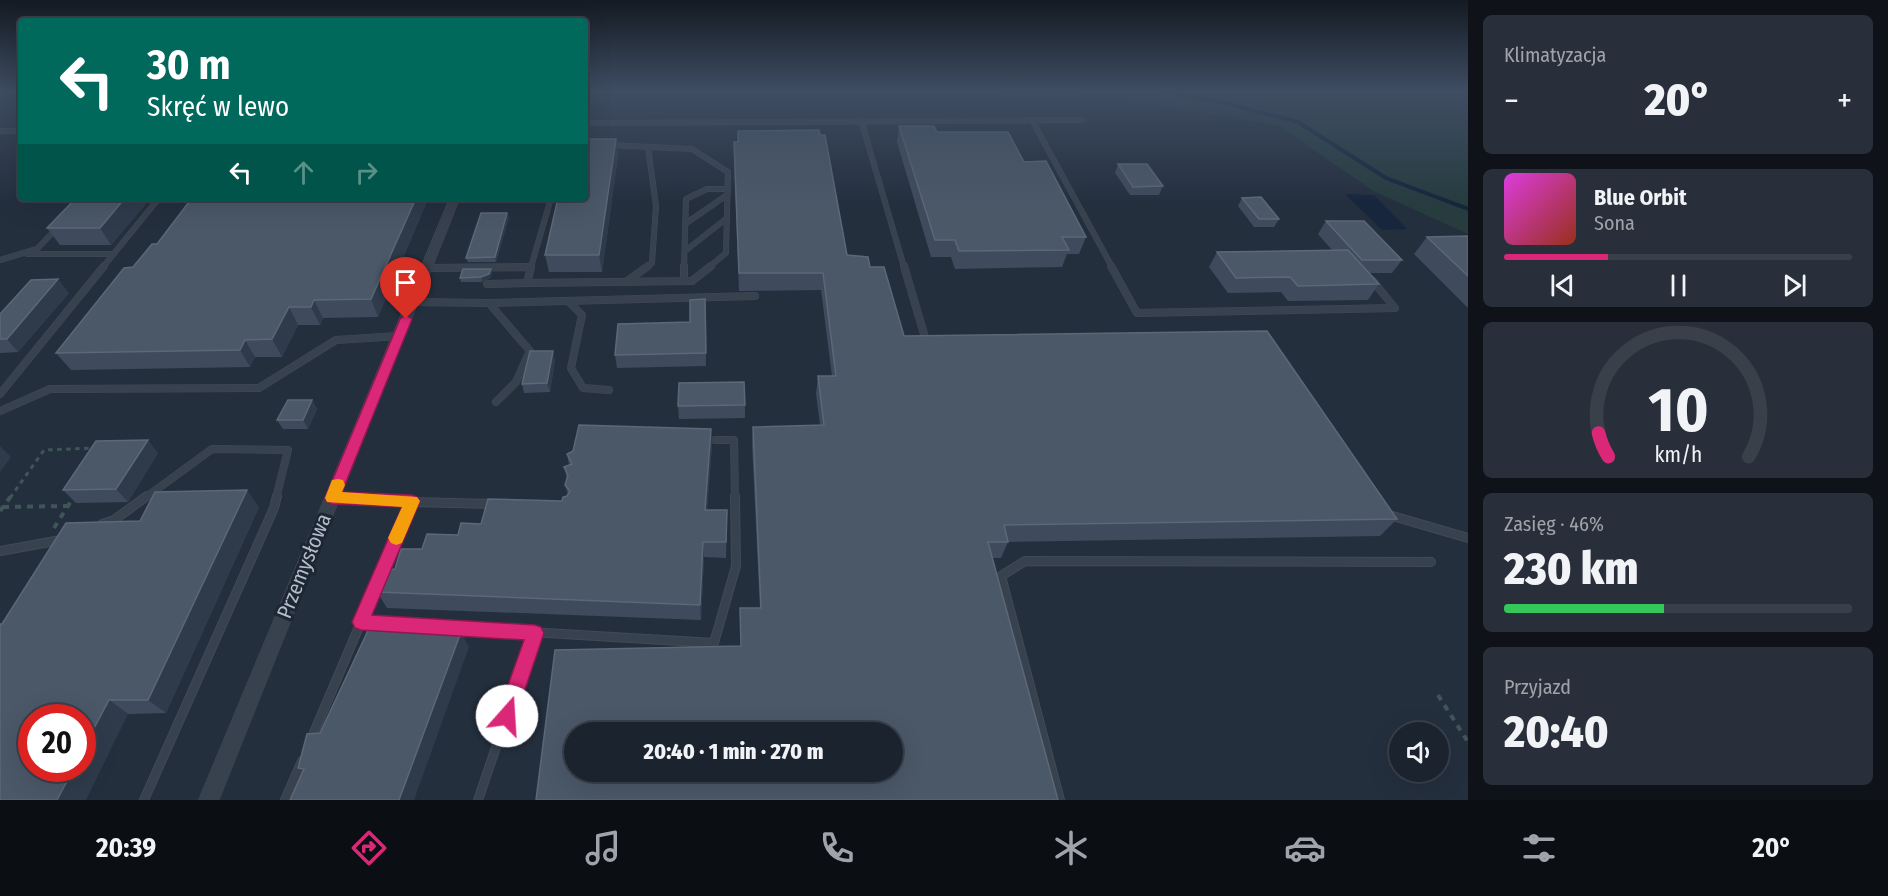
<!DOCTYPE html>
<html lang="pl">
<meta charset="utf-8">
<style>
body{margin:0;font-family:"Fira Sans Condensed",sans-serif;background:#282f3a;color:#f1f3f6;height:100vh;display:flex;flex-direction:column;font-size:22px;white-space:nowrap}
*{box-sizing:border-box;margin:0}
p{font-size:20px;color:#a0a4aa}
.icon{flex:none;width:33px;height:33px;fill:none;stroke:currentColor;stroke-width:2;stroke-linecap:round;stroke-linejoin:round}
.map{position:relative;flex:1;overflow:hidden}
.drawer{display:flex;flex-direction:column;gap:15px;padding:15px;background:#0f1319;width:420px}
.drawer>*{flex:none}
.banner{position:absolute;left:18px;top:18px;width:570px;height:183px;border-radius:6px;box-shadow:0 6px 24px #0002,0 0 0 2px #39404a;background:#00695c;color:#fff;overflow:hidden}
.tools{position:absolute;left:1389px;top:722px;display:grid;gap:12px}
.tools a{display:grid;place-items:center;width:60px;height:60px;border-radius:50%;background:#1b232e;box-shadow:0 6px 24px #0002,0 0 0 2px #39404a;font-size:30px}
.speed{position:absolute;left:18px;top:704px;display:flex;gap:12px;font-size:30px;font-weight:700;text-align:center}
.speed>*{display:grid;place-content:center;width:78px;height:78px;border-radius:50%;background:#1b232e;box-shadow:0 6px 24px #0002,0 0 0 2px #39404a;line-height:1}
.speed .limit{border:9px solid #d22;background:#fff;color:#111}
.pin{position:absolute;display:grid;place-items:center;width:51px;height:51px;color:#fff;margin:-62px -26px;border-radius:50% 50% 50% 0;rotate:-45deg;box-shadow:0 0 6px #0007}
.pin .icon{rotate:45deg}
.me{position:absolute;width:66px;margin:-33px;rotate:19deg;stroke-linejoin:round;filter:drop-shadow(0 0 4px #0008)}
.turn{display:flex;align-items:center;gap:21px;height:126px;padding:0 30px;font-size:27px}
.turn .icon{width:78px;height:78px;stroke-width:2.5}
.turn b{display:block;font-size:42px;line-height:51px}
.lanes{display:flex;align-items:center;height:57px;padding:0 30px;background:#0003;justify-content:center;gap:30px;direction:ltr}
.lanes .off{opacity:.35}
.big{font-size:45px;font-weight:800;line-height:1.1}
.drawer .widget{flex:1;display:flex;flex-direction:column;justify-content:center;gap:9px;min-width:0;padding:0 21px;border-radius:9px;background:#282f3a}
.drawer .dial{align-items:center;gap:0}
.dial svg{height:156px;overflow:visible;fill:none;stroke:#39404a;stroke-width:7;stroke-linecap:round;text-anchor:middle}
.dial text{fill:#f1f3f6;stroke:none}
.song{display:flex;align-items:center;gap:18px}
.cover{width:72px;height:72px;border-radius:9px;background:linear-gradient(135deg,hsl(300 70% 55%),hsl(10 70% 35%))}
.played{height:6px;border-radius:3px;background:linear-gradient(90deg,#db2777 30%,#39404a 30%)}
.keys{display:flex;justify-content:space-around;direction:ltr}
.heat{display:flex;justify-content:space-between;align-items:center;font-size:33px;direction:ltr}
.charge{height:9px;border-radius:4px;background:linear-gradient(90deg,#34c759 46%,#39404a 0)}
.trip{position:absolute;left:564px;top:722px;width:339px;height:60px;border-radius:30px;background:#1b232e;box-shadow:0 6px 24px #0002,0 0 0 2px #39404a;font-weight:800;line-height:60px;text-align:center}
.tab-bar{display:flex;height:96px;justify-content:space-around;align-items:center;background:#0b0e12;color:#a0a4aa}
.tab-bar .icon{width:42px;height:42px}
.tab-bar .active{color:#db2777}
.tab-bar b{font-size:27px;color:#f1f3f6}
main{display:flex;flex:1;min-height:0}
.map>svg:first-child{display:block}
</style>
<main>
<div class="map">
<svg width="1468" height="800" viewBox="0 0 1468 800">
<rect width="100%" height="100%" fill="#242f3e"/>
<path fill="#263c3f" d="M585 91H1468V234L1373 191 1278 125 1077 92 585 97Z"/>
<path fill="#17263c" d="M1345 194 1374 195 1407 229 1382 230Z"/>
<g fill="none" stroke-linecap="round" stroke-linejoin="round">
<path stroke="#17263c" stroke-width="4" d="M1162 91 1229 104 1298 122 1386 178 1468 209"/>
<g stroke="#414a57" stroke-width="6">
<path id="lane-far2" d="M861 120 904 267
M1032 120 1112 267
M585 123 1082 120
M0 131H21
M609 145 692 149 728 172 726 253 709 267
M685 224 727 195
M685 251 727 218
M27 254H112
M0 260 37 249 56 229
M103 267 159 198
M512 267H531
M531 267 551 198
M646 267 652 263 656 206 648 147
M684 267 686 199 707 189H728"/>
</g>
<g stroke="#414a57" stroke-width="8">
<path id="lane-far1" d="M904 266 926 341
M1111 266 1137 313 1395 308 1372 280
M426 268 531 267 527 283 487 284
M684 281V266
M626 282 648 266
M527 283 692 281 711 266
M568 301 582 315 571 368 583 388 609 390
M412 302 489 303 530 351 516 382 496 402
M489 303 755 296
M0 394 104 266
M0 411 50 389 259 388 336 340 399 336
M715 440H734L735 498
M145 498 212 449 288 450 276 498"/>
</g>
<g stroke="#414a57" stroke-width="10">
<path id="lane" d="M412 502 493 504
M1389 515 1468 538
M102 524 114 520 147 496
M0 551 61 540
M361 622 714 643 736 566 735 496
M310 742 412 502 332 498
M144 800 274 508 277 496
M285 800 302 761
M478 800 535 633
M1060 800 1001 576 1025 561 1431 562"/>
</g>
<g stroke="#414a57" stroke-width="1">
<path id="street" d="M450 198H460L219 800H199Z"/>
</g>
<path stroke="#3f5557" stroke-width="3" stroke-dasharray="4.5 4.5" stroke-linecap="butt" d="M10 498 44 450 95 448"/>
<path stroke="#3f5557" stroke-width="4" stroke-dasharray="6 6" stroke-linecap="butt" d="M3 507 67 506
M0 511 11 496
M54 528 73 498
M1438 695 1468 742"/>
<use href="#lane-far2" stroke="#38414e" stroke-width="5"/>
<use href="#lane-far1" stroke="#38414e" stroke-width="7"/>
<use href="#lane" stroke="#38414e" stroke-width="8"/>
<use href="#street" fill="#38414e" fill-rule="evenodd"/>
</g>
<path fill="#3f4b5c" d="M899 126 937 132 1024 162 1086 237 1079 254H1067L1062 267 955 269 951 257H931L897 142Z
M738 131 847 255 870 267 904 336 1397 519 1380 536 1008 542 1001 558H993L741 646 740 608H760L752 444 753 427 820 425 816 394 818 376H832L821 290 739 291 734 159V142H738Z
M616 139 618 156 602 272H549L545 255Z
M1118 164 1163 186 1159 195H1130L1115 173Z
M151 198 111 245H60L47 228Z
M192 198H428V199L378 317 323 318 320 325H298L282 357H255L250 367 71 370 56 353 133 267 157 244Z
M1242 198 1279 219 1274 227H1254L1238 206Z
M509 217 496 262H468L466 258Z
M1326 221 1402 260 1392 273H1370L1379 284 1368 300 1288 301 1281 292 1228 293 1209 267 1217 252 1332 250 1318 234Z
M1468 236V308L1414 254 1427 237Z
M492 273 490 278 482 282H461L460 278Z
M69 293 18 352 0 353V314Z
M705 299 706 366 617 368 615 355 690 322Z
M555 360 550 392 524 393 522 384Z
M312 400 317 409 308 429H283L277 420Z
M745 405V418L679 419 678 406Z
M712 445 707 510H727L726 558 704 557 701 620 387 608 377 592 395 569 422 549 458 535 481 524 562 501 568 495 565 485 567 479 564 467 569 465 567 454Z
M158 453 128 502 76 503 63 490Z
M259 507 166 713 128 714 2 624 140 521Z"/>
<path fill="#2f3b4b" d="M616 139 618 156 602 272 599 255Z
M125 198H151L111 245 100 228Z
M416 198H428V199L378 317 371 299Z
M507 213 509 217 496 262 495 257Z
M491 269 492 273 490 278 482 282 481 277Z
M58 279 69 293 18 352 7 339Z
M314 300 323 318 320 325 311 307Z
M289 307 298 325 282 357 272 339Z
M245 340 255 357 250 367 240 350Z
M553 351 555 360 550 392 547 383Z
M312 400 317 409 308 429 303 420Z
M711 429 712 445 706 526 705 510Z
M148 440 158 453 128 502 116 489Z
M0 446 11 457 0 472Z
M247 490 259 507 166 713 148 700Z
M703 542 704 557 701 620 700 605Z
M461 632 469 647 414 800H399Z
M109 700 128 714 86 800H57L74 768H82V751Z"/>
<path fill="#4b5868" stroke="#5c6777" stroke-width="1.5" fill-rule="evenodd" d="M899 126H934L937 132H1008L1024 162 1046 161 1086 237H1062L1069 250 959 251 955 240H935Z
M819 130 820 135H825L847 255 868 257 870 267H884L904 336 1267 331 1397 519 1004 525 1008 542H988L1058 800H536L555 650 741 646 740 608H761L753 427 824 425 818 376H836L823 273H739L734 142H738V131ZM574 732H892V771H574Z
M585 139H616L599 255H545L558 198H585Z
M1118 164H1147L1163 186 1133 187Z
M1261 197 1279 219H1259L1242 198Z
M76 198H125L100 228H47Z
M192 198H416L371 299 314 300 311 307H289L272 339 245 340 240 350 56 353 124 268 133 267 152 244H157Z
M481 213H507L495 257 466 258Z
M1326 221H1364L1402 260H1362Z
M1468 236V276L1427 237Z
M1348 250 1379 284 1298 286 1290 277 1236 278 1217 252Z
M463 269H491L489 274 481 277 460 278Z
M58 279 7 339H0V314L31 280Z
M705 299 706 353 615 355 618 324 690 322V300Z
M530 351H553L547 383 522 384Z
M744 382 745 405 678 406 679 383Z
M288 400H312L303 420H277Z
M579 425 711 429 705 510H727L726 542H703L700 605 377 592 385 570 395 569 401 549H422L427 534 458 535 461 523 481 524 488 499 562 501 563 497 567 496 570 491 565 485 568 475 564 467 572 464 567 454 573 451Z
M148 440 116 489 63 490 96 441Z
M247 490 148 700H109L82 751V717H32V768H74L57 800H0V624H2L66 523 140 521 155 492Z
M372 622 461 632 399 800H290L304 769 298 768 307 734 320 733Z"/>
<linearGradient id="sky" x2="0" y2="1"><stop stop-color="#141a22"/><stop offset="0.45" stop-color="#3f4d63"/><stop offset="1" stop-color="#3f4d63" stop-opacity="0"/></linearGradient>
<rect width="1468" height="203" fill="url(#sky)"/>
<path fill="#db2777" stroke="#8e194d" stroke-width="1.5" d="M406 315 412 319 342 492 412 495 417 497 420 501 372 615 535 625 541 627 544 633 516 716 513 723 507 726 500 723 497 716 524 640 361 630 355 628 352 622 402 507 332 504 327 502 325 498 400 319Z"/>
<path fill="#f59e0b" d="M338 479 343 480 345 485 342 492 417 497 420 501 402 543 396 545 391 543 388 538 402 507 327 502 325 498 332 480Z"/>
<g text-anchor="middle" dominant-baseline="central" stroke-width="6" stroke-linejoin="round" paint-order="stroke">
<g font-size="21" fill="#b4bcc9" stroke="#1d2633">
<text transform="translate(304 566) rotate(-68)">Przemysłowa</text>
</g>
</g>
</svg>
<div class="tools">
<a><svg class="icon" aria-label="sound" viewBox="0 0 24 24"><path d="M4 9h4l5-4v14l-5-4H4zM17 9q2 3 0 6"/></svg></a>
</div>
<div class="speed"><div class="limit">20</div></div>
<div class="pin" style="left:406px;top:319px;background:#d93025"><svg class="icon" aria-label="arrive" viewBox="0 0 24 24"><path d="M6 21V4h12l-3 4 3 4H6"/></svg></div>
<svg class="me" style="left:507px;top:716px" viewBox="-20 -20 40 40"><circle r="19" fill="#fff"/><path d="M0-13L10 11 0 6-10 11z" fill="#db2777"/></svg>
<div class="trip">20:40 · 1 min · 270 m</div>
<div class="banner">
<div class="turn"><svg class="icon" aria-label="left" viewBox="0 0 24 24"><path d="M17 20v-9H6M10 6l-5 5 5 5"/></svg><div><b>30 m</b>Skręć w lewo</div></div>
<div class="lanes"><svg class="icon" aria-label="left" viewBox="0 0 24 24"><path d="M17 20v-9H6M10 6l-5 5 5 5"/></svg><svg class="icon off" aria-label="ahead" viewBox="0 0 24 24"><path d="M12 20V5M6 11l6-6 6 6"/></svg><svg class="icon off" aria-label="right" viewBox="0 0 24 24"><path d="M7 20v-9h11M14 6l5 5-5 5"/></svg></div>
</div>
</div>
<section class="drawer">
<div class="widget"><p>Klimatyzacja</p>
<div class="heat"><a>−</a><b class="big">20°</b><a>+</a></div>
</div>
<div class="widget">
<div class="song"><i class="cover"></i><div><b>Blue Orbit</b><p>Sona</p></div></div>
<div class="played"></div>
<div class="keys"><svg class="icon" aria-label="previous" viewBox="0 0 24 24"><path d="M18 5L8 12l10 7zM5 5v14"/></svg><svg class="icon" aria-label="pause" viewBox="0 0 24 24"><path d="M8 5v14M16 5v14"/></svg><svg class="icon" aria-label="next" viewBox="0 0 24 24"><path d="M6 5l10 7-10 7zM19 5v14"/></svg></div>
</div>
<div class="widget dial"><svg viewBox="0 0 100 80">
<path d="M14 69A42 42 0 1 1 86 69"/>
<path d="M14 69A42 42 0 0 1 9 57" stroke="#db2777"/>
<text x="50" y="56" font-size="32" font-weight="700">10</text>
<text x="50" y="72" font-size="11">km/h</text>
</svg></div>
<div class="widget"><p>Zasięg · 46%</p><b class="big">230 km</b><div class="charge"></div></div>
<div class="widget"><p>Przyjazd</p><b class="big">20:40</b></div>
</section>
</main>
<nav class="tab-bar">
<b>20:39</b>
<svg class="icon active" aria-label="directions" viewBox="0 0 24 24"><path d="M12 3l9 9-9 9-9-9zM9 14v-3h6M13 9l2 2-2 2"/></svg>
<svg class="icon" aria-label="music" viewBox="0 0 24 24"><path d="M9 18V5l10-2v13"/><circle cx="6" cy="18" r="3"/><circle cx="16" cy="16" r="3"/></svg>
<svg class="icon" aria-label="phone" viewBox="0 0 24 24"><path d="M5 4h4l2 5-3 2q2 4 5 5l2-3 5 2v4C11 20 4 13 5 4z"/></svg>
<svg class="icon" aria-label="climate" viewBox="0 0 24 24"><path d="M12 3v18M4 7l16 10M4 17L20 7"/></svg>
<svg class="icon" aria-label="car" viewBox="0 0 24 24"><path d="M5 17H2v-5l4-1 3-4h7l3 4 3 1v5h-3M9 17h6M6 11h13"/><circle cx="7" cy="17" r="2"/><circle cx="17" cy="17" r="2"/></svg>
<svg class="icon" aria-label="filters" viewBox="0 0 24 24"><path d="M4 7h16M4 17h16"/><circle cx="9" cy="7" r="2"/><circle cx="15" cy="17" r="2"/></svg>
<b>20°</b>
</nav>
